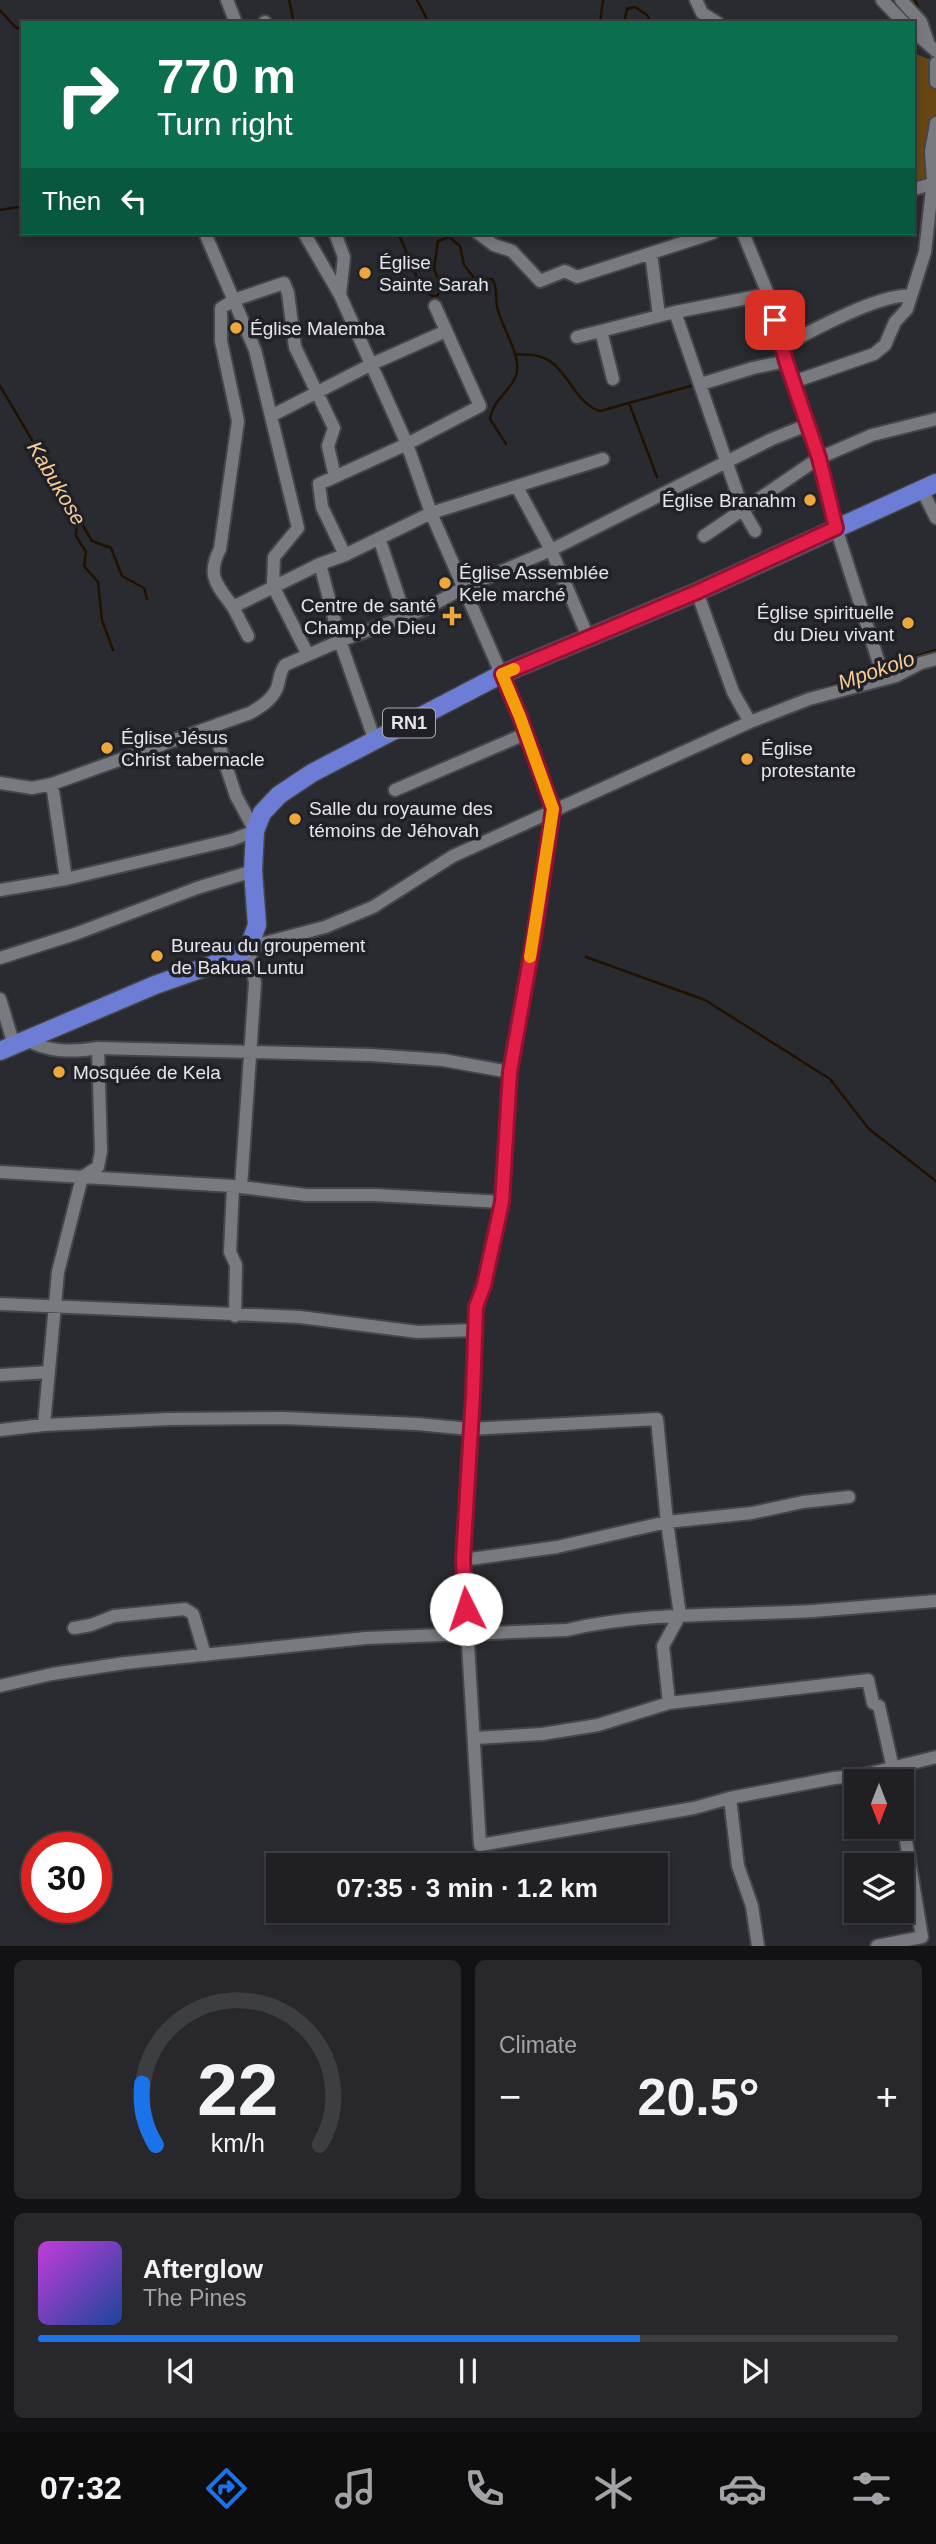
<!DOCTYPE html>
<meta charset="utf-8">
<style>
body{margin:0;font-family:Arial,sans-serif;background:#28282c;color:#f1f3f6;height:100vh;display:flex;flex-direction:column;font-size:26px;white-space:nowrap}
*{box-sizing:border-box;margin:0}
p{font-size:23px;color:#a2a3a6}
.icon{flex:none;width:38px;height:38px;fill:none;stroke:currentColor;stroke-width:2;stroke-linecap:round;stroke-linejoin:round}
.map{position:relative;height:1946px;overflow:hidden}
.drawer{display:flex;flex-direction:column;gap:14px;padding:14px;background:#121214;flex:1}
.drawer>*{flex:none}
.banner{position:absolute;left:21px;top:21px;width:894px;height:214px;border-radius:0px;box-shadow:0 4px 10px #0003,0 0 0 2px #3d3e41;background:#0b6e4f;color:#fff;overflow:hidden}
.needle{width:46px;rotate:180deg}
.buttons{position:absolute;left:844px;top:1769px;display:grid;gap:14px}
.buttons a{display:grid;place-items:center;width:70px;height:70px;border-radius:0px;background:#202024;box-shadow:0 4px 10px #0003,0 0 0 2px #3d3e41;font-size:35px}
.speed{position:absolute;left:21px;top:1832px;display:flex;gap:14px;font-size:35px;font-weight:700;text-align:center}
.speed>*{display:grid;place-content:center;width:91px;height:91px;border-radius:50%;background:#202024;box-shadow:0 4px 10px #0003,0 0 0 2px #3d3e41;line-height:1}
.speed .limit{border:10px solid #d22;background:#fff;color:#111}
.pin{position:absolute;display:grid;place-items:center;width:60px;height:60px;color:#fff;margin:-30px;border-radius:14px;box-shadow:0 4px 10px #0006}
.me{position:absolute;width:77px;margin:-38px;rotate:356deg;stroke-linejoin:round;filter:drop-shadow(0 0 5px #0008)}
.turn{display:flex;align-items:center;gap:24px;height:147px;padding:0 21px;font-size:32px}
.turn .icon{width:91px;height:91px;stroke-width:2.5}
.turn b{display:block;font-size:49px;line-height:60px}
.then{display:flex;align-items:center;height:66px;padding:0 21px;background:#0003;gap:14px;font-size:26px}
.big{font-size:52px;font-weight:700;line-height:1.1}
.drawer .widget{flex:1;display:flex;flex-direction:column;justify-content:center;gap:10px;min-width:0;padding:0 24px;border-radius:10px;background:#28282c}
.drawer .dial{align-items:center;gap:0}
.dial svg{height:182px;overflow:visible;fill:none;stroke:#3d3e41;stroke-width:7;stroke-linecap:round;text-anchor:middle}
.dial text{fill:#f1f3f6;stroke:none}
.song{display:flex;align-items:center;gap:21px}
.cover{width:84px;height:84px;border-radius:10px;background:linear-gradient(135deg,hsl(290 70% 55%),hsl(220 70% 35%))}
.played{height:7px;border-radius:4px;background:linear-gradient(90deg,#1a73e8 70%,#3d3e41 70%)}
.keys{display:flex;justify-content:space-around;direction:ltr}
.heat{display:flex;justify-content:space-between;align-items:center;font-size:38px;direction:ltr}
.drawer .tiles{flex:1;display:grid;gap:14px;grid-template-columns:1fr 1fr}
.widget:last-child{grid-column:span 2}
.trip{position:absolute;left:266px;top:1853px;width:402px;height:70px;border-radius:0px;background:#202024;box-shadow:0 4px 10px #0003,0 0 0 2px #3d3e41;font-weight:700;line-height:70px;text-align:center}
.dock{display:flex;height:112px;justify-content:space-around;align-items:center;background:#0d0d0e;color:#a2a3a6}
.dock .icon{width:49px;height:49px}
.dock .active{color:#1a73e8}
.dock b{font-size:32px;color:#f1f3f6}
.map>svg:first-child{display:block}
</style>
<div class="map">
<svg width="936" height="1946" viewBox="0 0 936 1946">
<rect width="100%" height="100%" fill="#2a2b30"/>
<path fill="#674614" d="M914 53 933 61 936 65V124L928 182 914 186Z"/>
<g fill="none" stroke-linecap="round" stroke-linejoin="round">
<path stroke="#211100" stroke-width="2.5" d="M289 0 294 23
M417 0 429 23
M915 0 918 7
M0 10 15 27 23 30
M600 23 603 0
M624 23 627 9 635 7 647 15 651 23
M0 210 18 207 23 212
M396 233 401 239 422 290 432 296 438 295 441 286 434 269 438 241 449 237 460 246 464 265 475 279H492C498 287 495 296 497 306 500 326 525 359 515 378 507 395 494 398 490 419L506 444
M515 354C522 355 531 354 538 356 568 363 572 403 600 411L694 385
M0 386 92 541 111 548 122 576 144 588 147 599
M629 403 657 477
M77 516 76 536 86 552 84 566 98 582 102 620 113 650
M885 666 936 650
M819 690 876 669
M586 957 705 1000 830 1079 869 1129 936 1181"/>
<g stroke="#45464a" stroke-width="16">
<path id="minor" d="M227 0 236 23
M696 0 702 13 718 23
M882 0 904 23
M901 0 921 22 929 45
M264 23 265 22
M914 32 936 51
M936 63V82
M933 180 931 152 936 123
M914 189 932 184
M205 233 255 350 298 528 274 557 273 586 308 655
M304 233 340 295 407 444 431 513 520 717 553 809 534 937 510 1072 502 1202 484 1285 476 1307 473 1394 463 1560 480 1845 694 1808 730 1798 834 1778 863 1775 936 1757
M335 233 344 257 340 295
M478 233 494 245 512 251 540 281 565 271 577 277 713 233
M743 233 768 294 786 361 819 458 836 528 884 679
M651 253 659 316
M675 312 743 510 755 531
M601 331 613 379
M577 337 675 312 768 294
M783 346C811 331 881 293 910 296
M793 382 874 354 885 345 895 322 907 309 925 252 933 180 936 179
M701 384 753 368 786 361
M271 416 372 364 446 331
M517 487 551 550 588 637
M922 490 936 518
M704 536 819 458 872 435 936 419
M379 538 405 616
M345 555 322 507 319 484 407 444 480 406 435 306
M320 564 340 641 375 741
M697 592 733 692 750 722
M233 607C217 585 206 576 220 549L238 421 221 341V308L234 300 284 283 288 293 295 347 334 428 328 446 335 477
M248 636 233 607 320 564 345 555 431 513 603 459
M0 783 32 788 52 784 250 713C261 707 272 700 277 688 280 679 279 673 285 665L340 641 427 608 463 588 551 550 772 439 807 425
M52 784 66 879
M395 790 525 734
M0 890 66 879 231 840 255 831 236 796 213 727
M0 958 75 934 197 888 253 871
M0 999 14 1045
M26 1039C48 1053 74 1052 98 1048L101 1151 98 1167 82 1177 58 1272 44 1425
M98 1048 370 1055 443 1060 510 1072
M0 1172 233 1186 306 1195H375L502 1202
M233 1186 230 1252 236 1265 235 1316
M241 1187 255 983 249 947 325 927 373 907 453 856 750 722 809 699 896 676 921 663 936 659
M0 1304 300 1317 418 1332 475 1330
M0 1375 49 1372
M0 1430 44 1425 169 1419 283 1418 417 1424 470 1429 657 1419 667 1522 680 1615 663 1646 669 1703 868 1680 873 1703 879 1706 896 1782
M463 1560 557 1547 667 1522 752 1513 803 1502 849 1497
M74 1628 91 1625 114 1616 185 1609 193 1614 205 1655
M0 1686 52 1674 125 1663 366 1638 567 1630C647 1611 730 1616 813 1611 854 1608 895 1604 936 1601
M475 1738 542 1734 598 1725 669 1703
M730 1798 738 1866 752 1906 758 1946
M877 1946 922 1937 904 1829C908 1817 909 1810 901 1800"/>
</g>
<g stroke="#45464a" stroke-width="21">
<path id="highway" d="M0 1051 155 985 229 959 249 947 257 925 253 871 255 831 262 813 279 795 312 773 502 674 697 592 936 483"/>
</g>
<use href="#minor" stroke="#797a80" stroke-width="12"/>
<use href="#highway" stroke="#6d7dd5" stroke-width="18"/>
</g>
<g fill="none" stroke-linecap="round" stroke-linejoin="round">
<g stroke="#92132f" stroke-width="18">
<path id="route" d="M466 1609 463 1560 473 1394 476 1307 484 1285 502 1202 510 1072 534 937 553 809 520 717 502 674 697 592 836 528 819 458 786 361 775 320"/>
</g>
<use href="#route" stroke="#e11d48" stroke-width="12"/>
<path stroke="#f59e0b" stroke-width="12" d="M514 669 502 674 520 717 553 809 530 957"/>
</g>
<g fill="#eea73c" stroke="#202126" stroke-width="2.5">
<circle cx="365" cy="273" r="7"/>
<circle cx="236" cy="328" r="7"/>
<circle cx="810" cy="500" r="7"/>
<circle cx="445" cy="583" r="7"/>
<path d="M448.5 605.5h7v7h7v7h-7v7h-7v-7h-7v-7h7z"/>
<circle cx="908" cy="623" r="7"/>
<circle cx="107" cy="748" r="7"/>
<circle cx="747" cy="759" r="7"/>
<circle cx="295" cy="819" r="7"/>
<circle cx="157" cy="956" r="7"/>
<circle cx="59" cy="1072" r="7"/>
</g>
<g text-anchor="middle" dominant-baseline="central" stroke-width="7" stroke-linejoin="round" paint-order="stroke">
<rect fill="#202126" stroke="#ababaf" stroke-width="2" x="383" y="708.5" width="52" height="29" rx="5"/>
<g font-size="18" font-weight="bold" fill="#e6e6ea">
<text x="409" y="723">RN1</text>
</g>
<g font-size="19" fill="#e6e6ea" stroke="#202126" text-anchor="start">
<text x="379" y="262">Église<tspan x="379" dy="22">Sainte Sarah</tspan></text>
<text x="250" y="328">Église Malemba</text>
<text x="796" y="500" text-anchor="end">Église Branahm</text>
<text x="459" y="572">Église Assemblée<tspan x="459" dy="22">Kele marché</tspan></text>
<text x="436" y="605" text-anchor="end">Centre de santé<tspan x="436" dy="22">Champ de Dieu</tspan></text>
<text x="894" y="612" text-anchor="end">Église spirituelle<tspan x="894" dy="22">du Dieu vivant</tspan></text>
<text x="121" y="737">Église Jésus<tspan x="121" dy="22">Christ tabernacle</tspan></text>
<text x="761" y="748">Église<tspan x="761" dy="22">protestante</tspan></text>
<text x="309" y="808">Salle du royaume des<tspan x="309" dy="22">témoins de Jéhovah</tspan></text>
<text x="171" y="945">Bureau du groupement<tspan x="171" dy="22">de Bakua Luntu</tspan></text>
<text x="73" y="1072">Mosquée de Kela</text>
</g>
<g font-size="21" font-style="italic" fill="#f8cd95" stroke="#202126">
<text transform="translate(57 483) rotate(59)">Kabukose</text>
<text transform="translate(876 670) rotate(-19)">Mpokolo</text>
</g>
</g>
</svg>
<div class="buttons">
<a><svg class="needle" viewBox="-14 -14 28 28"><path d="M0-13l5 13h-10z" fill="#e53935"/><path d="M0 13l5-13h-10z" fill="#a2a3a6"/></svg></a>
<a><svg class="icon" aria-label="layers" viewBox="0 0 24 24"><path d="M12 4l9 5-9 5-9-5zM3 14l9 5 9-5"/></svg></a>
</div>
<div class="speed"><div class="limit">30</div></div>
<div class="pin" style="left:775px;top:320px;background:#d93025"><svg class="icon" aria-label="arrive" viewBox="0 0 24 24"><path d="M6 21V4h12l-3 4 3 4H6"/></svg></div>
<svg class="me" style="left:466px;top:1609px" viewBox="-20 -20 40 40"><circle r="19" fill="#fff"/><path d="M0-13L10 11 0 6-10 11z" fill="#e11d48"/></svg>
<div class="trip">07:35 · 3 min · 1.2 km</div>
<div class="banner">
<div class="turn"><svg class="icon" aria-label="right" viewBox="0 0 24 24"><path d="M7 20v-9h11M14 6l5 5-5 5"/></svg><div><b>770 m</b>Turn right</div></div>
<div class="then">Then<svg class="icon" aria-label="left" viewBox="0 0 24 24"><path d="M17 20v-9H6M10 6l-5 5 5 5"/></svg></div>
</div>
</div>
<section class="drawer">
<div class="tiles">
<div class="widget dial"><svg viewBox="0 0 100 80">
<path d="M14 69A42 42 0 1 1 86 69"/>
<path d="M14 69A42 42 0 0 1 8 42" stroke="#1a73e8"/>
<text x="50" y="56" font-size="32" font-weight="700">22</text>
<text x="50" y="72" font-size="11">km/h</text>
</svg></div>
<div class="widget"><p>Climate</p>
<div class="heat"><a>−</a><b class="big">20.5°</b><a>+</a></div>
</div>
<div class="widget">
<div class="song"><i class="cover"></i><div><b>Afterglow</b><p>The Pines</p></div></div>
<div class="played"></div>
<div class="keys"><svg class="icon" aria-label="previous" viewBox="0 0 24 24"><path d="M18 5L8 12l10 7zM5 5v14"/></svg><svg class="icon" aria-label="pause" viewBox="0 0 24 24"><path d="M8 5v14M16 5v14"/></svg><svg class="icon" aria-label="next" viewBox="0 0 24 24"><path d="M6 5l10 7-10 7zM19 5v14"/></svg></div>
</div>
</div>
</section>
<nav class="dock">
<b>07:32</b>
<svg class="icon active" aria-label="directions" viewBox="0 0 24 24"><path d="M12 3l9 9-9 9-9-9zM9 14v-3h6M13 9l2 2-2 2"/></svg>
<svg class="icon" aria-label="music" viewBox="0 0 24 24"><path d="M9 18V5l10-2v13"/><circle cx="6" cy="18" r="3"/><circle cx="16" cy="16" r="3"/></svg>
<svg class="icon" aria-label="phone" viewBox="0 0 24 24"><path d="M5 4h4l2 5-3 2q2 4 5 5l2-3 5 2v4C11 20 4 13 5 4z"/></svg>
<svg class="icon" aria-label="climate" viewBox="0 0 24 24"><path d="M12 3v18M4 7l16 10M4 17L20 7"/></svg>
<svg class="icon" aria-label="car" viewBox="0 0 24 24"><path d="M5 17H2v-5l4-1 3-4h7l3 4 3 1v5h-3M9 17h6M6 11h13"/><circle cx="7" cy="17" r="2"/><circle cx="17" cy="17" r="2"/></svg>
<svg class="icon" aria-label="filters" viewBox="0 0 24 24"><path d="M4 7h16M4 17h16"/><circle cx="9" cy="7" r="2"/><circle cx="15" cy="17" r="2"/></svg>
</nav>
